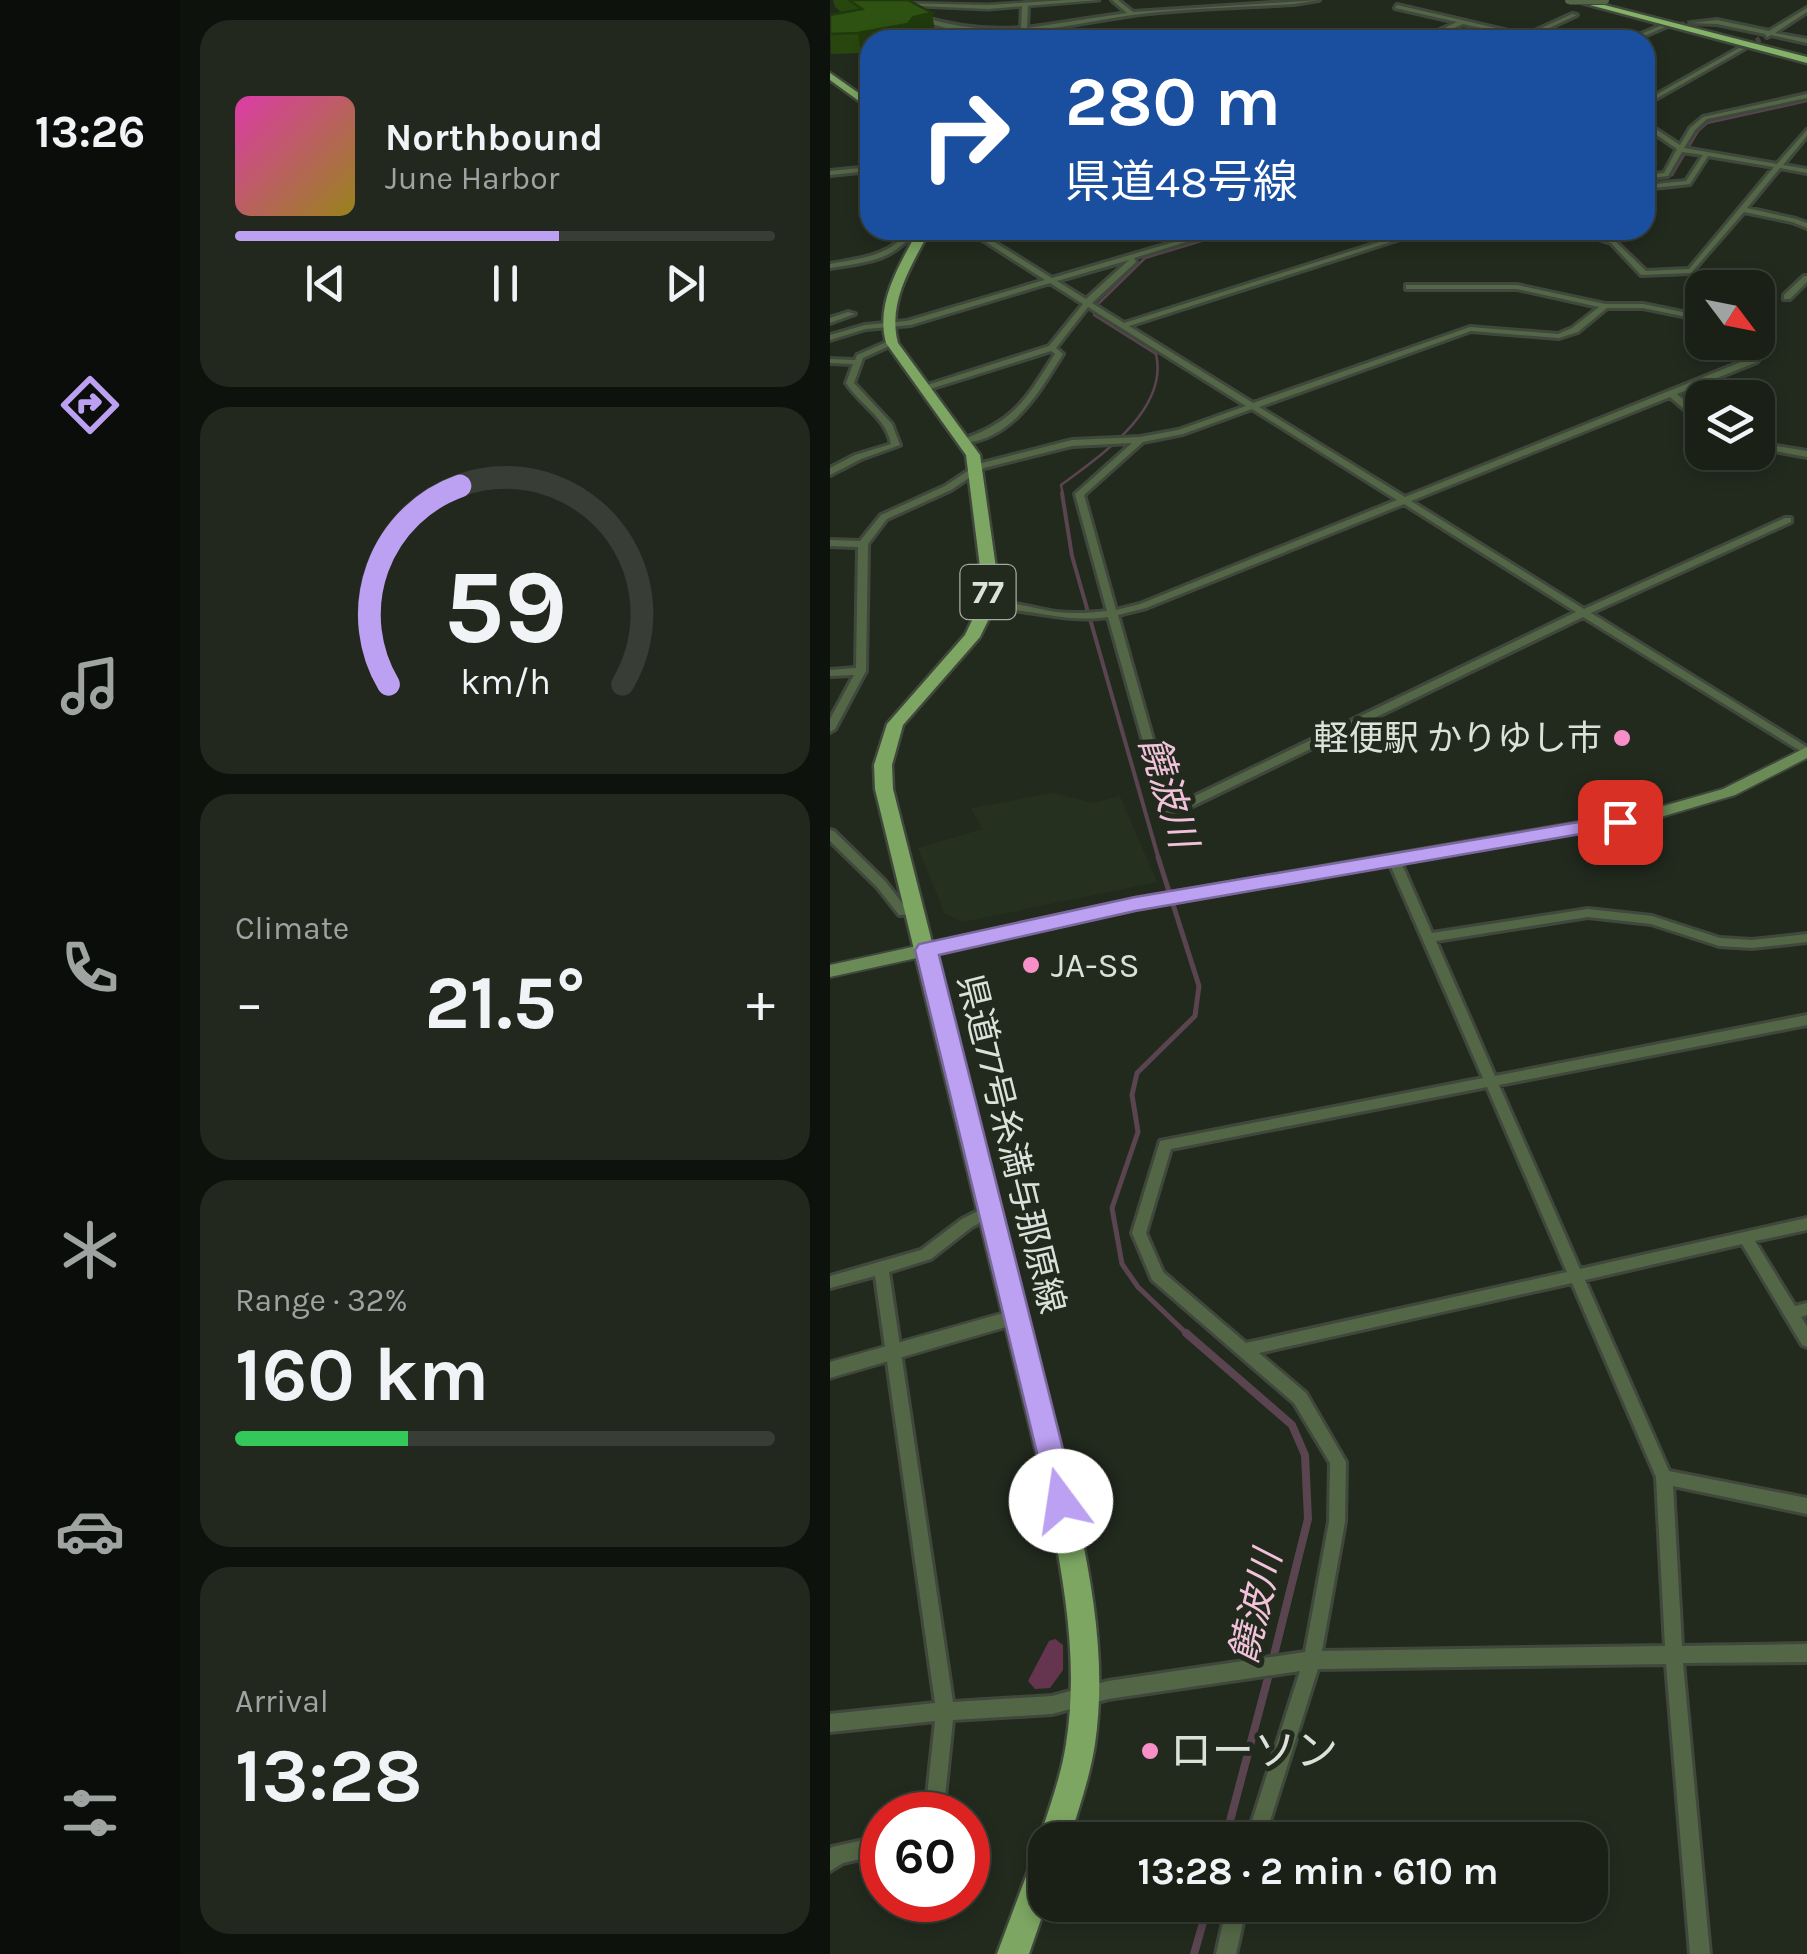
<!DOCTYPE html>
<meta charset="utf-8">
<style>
body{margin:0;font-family:Karla,"Noto Sans JP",sans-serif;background:#23281f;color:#f1f3f6;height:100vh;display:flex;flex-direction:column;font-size:38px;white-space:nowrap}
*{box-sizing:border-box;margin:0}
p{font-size:32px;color:#9fa3a1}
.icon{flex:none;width:55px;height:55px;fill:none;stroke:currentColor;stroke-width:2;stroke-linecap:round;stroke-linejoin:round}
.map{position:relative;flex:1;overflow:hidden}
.side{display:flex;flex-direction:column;gap:20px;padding:20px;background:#0e120c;width:650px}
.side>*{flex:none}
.hud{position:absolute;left:30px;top:30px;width:795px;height:210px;border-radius:30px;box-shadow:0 5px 15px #0003,0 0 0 2px #383e35;background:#1a4fa0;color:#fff;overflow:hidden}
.needle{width:65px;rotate:122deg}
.buttons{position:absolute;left:855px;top:270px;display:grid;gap:20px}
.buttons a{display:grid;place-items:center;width:90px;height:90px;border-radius:20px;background:#1a2016;box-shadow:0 5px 15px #0003,0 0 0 2px #383e35;font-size:50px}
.speed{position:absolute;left:30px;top:1792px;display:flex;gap:20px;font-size:50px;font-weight:700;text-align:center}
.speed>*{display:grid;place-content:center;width:130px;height:130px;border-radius:50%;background:#1a2016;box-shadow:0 5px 15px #0003,0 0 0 2px #383e35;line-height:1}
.speed .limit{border:15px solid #d22;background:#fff;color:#111}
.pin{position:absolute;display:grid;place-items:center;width:85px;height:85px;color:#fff;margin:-42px;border-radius:20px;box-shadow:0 5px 15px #0006}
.me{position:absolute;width:110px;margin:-55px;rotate:346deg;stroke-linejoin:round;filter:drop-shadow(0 0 8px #0008)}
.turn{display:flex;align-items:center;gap:35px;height:210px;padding:0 40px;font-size:45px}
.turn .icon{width:130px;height:130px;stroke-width:2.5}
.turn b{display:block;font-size:70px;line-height:85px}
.big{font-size:75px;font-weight:700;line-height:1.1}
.side .card{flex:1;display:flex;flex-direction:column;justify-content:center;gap:15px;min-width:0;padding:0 35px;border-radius:30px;background:#23281f}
.side .dial{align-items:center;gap:0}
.dial svg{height:260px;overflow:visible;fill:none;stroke:#383e35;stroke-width:7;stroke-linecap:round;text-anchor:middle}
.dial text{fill:#f1f3f6;stroke:none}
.song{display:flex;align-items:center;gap:30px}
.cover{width:120px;height:120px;border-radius:15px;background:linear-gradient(135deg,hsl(320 70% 55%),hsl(50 70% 35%))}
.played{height:10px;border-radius:5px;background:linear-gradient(90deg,#bca0f2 60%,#383e35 60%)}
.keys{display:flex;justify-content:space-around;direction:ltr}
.heat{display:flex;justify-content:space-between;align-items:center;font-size:55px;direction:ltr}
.charge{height:15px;border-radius:8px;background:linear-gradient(90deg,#34c759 32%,#383e35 0)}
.trip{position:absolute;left:198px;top:1822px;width:580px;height:100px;border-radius:30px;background:#1a2016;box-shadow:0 5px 15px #0003,0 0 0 2px #383e35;font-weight:700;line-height:100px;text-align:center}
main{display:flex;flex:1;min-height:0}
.tabs{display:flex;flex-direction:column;width:180px;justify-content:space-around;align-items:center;background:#0a0d09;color:#9fa3a1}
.tabs .icon{width:70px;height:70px}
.tabs .selected{color:#bca0f2}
.tabs b{font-size:45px;color:#f1f3f6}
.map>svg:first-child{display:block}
</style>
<main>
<nav class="tabs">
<b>13:26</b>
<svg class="icon selected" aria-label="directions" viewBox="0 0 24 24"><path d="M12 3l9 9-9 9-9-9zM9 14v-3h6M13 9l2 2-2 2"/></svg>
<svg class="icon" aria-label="music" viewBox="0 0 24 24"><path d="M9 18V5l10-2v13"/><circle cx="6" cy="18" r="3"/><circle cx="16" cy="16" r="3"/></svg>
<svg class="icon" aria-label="phone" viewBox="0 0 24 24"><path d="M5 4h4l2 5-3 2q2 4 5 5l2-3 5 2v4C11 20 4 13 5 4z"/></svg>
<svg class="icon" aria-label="climate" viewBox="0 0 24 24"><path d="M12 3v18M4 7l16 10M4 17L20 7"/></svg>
<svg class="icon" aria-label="car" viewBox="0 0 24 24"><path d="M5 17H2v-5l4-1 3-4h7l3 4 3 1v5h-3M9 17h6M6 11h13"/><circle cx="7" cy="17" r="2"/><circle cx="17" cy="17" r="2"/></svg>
<svg class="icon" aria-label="filters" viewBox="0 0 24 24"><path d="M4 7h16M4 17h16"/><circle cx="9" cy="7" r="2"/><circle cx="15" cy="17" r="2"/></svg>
</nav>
<section class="side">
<div class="card">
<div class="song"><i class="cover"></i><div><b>Northbound</b><p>June Harbor</p></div></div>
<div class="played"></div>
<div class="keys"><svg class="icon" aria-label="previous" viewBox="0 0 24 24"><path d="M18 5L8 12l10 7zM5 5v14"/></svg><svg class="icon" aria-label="pause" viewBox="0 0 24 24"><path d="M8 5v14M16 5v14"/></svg><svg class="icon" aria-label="next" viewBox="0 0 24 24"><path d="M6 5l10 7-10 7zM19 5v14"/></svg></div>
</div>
<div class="card dial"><svg viewBox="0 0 100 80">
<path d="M14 69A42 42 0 1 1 86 69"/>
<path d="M14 69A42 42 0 0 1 36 8" stroke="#bca0f2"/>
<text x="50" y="56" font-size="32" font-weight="700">59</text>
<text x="50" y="72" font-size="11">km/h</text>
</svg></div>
<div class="card"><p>Climate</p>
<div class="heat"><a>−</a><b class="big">21.5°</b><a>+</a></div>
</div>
<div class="card"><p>Range · 32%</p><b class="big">160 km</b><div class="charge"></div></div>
<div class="card"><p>Arrival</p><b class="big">13:28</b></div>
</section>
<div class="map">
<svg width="977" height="1954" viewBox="0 0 977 1954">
<rect width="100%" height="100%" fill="#222a1e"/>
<path fill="#25311e" d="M223 793 264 803 290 796 327 882 133 922 115 914 88 848 153 829 141 808Z"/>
<path fill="#65354f" d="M225 1639 233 1645V1670L220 1688 205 1689 198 1681 219 1641Z"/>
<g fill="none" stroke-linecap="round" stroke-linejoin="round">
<path stroke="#5a444f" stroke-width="2.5" d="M815 183 842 175 868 131 877 123 977 101
M233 495 231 485C270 456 339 410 326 354L264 315 267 305 315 258 408 230"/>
<path stroke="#5a444f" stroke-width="4" d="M232 493 242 556 329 860"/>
<path stroke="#5a444f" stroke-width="5" d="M328 857 369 986 365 1016 307 1073 302 1095 308 1132 282 1208 292 1264 308 1287 358 1335"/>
<path stroke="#5a444f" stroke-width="8" d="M356 1333 462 1425 475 1455 478 1519 442 1663
M395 1840 439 1674
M364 1954 378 1905"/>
<path stroke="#3e453a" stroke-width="6" stroke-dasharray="6 2.5" stroke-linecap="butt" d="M832 27 864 23
M911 49 930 39"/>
<g stroke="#40473c" stroke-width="6">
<path id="minor" d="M282 0H288L303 12 489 0 464 4C413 7 361 8 310 14 239 23 158 49 89 19L92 17C126 27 156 31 191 28L192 5 195 3 198 5 197 28 297 13Z
M567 5 696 35 742 14 747 15 702 36 715 40H705L633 24 597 40H589L627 22 565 8Z
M977 8V12L945 33 977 39V43L941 35 937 37 935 34 887 24 861 23 887 20 939 31Z
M830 26 835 27 805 40H797Z
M408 34 434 40 408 38 346 40Z
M909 48 914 49 815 105V101Z
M977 94V98L877 119 865 130 854 148 947 164 977 130V136L953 165 977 169V173L950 168 917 208 966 219 977 223V228L962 222 914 212 861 273 811 275 781 243 765 238 769 236 785 241 816 271 859 269 944 167 878 156 860 184 815 189V185L856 181 873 155 852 152 838 176 815 179V175L834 173 847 149 815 127V122L850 145 860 128 873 117Z
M40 167V171L0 175V171Z
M79 230H86C62 262 36 262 0 268V264C31 258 59 257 79 230Z
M137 230H145L222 278 385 230H395L304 258 306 262 262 303 294 323 588 230H598L299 326 423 403 640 327 728 334 742 328 769 307 687 289H576V285H687L775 304H813L872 316V320L813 308H777L748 332 729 338 641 331 429 407 575 497 921 358 927 352 918 342H927L935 352 927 362 847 394 872 416V422H869L840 397 581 501 754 609 955 518H961V522L761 613 977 747V755L753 617 342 816H334L278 617C243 622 217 614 183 610 172 608 161 610 152 606 174 597 203 609 226 612 243 614 260 613 277 611L245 494 302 443 242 446 154 468 121 490 57 519 38 544 36 671 5 729 0 732V719L24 675 0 676V670L26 668 28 547 0 546V540L30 541 51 515 115 486 148 464 242 440 310 437 348 430 416 406 258 307 226 348 233 354C209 392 183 439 133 443V439C184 422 197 398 225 354L221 351 97 390H94V386L219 346 253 304 220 283 81 325 36 329 0 340V335L35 325 77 321 215 280ZM299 260 256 299 227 281ZM422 409 567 500 310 604 286 610 254 495 313 442 353 434ZM574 504 746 612 342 807 288 615 316 608Z
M974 276H977V282L960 299H954V295Z
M18 312 25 314 0 323V318Z
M59 341 66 343 33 358 24 383 62 424 70 445 31 459 0 475V468L25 455 61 444C56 417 30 405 16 383L23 364 0 363V359L25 360 27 355Z
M928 443 977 451V457L928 448Z
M0 830 4 831 55 881 76 908H91L93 911 91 914 69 915 47 887 0 841Z
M564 856 570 860 602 933 758 909 822 916 890 938 922 940 977 934V942L922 948 889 946 821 924 758 917 606 941 665 1076 977 1015V1025L669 1085 750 1269 977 1218V1230L925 1241 965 1306 977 1303V1315L971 1317 977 1326V1347L972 1345 912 1244 755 1280 839 1471 977 1498V1514L843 1486 852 1646 977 1644V1662L853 1663 880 1954H860L836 1664 488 1669 434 1840H416L470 1671 278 1699 222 1714 123 1720 113 1815H95L105 1721 0 1732V1714L105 1703 45 1276 0 1288V1276L91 1250 132 1219 160 1205 165 1207 167 1211 165 1215 142 1227 101 1259 59 1272 123 1702 222 1696 278 1681 475 1652 499 1522 500 1463 464 1403 322 1280 302 1233 330 1141 653 1078 558 860ZM657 1087 737 1272 416 1343 333 1272 316 1233 341 1149ZM742 1283 826 1477 835 1646 492 1651 515 1522 516 1462 476 1393 429 1353Z
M52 1836V1854L13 1863 0 1871V1849L2 1847Z
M397 1905H417L406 1954H386Z"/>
</g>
<g stroke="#40473c" stroke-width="5">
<path id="tertiary" d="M237 0H269L158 9 66 5 69 3 158 5Z
M184 1310 190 1313 193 1318 190 1323 0 1378V1362Z"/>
</g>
<g stroke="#40473c" stroke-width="4">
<path id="secondary" d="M977 747V758L905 795 824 819 305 910 0 977V965L305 898 823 809 893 789Z"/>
</g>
<g stroke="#40473c" stroke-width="5">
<path id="primary" d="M0 73 40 101V109L0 80Z
M88 230H100C82 265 57 302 68 343L150 455 167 575 165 606 150 637 73 725 62 765 63 789 244 1501C262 1581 277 1662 265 1744 260 1777 249 1808 239 1840H215L216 1905 199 1954H167L204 1855 214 1851 209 1840C219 1808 231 1777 236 1744 249 1662 234 1581 218 1501L45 789 44 765 57 724 135 635 149 606 151 575 136 455 56 343C45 302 70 265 88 230Z"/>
</g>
<g stroke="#40473c" stroke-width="5">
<path id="trunk" d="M741 0H755L977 57V63Z"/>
</g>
<use href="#minor" fill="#536746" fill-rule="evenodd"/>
<use href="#tertiary" fill="#536746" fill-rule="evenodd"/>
<use href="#secondary" fill="#6a8b56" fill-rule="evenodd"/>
<use href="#primary" fill="#7ca662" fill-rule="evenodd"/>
<use href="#trunk" fill="#84b267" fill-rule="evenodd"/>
<g stroke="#40473c" stroke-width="10" stroke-linecap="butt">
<path id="tertiary-bridge" d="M739 0H775"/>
</g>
<use href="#tertiary-bridge" stroke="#536746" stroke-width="8"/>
</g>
<path fill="#28470f" d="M3 0H78L102 13 105 33 31 53 1 54 0 15 13 13 5 7Z"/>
<path fill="#20390d" d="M102 13 105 33 86 37 84 40H40V51L31 53 28 33Z"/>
<path fill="#2e5212" stroke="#20390d" stroke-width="2.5" d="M19 0H78L102 13 83 17 78 24 28 33 0 34V15L32 9Z"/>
<path fill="#bca0f2" stroke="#7a689d" stroke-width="2.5" d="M790 815 797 817 800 822 797 826 305 911 109 955 246 1501 242 1511 231 1515 221 1511 85 950 89 944 305 897Z"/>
<g fill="#f98fc9" stroke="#222a1e" stroke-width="4">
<circle cx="792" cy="738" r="10"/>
<circle cx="201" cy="965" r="10"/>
<circle cx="320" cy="1751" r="10"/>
</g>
<g text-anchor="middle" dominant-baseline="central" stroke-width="10" stroke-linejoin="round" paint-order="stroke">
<rect fill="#222a1e" stroke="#a4aaa1" stroke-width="2.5" x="130.5" y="565" width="55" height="54" rx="8"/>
<g font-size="32" font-weight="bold" fill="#dce1d9">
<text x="158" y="592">77</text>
</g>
<g font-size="35" fill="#dce1d9" stroke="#222a1e" text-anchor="end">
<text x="772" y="738">軽便駅 かりゆし市</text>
<text x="221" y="965" text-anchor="start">JA-SS</text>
</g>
<g font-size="35" fill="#dce1d9" stroke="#222a1e">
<text transform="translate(181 1144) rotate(76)">県道77号糸満与那原線</text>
</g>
<g font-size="38" font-style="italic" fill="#f2c2da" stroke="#222a1e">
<text transform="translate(338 792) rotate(73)">饒波川</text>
<text transform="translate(426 1607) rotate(-77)">饒波川</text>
</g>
<g font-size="42" fill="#dce1d9" stroke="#222a1e" text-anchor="start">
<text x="340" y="1751">ローソン</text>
</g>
</g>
</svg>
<div class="buttons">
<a><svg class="needle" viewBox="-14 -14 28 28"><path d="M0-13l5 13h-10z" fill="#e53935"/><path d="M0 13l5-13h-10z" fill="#9fa3a1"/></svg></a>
<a><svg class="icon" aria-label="layers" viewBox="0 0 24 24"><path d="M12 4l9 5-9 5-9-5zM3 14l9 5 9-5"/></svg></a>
</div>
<div class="speed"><div class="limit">60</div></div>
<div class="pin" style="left:790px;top:822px;background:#d93025"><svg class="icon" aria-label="arrive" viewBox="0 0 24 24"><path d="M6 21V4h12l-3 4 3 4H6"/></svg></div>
<svg class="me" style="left:231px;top:1501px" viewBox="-20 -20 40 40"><circle r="19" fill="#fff"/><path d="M0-13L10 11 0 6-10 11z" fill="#bca0f2"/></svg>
<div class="trip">13:28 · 2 min · 610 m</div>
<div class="hud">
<div class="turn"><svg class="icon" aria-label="right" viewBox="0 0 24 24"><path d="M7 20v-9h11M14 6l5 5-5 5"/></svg><div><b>280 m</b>県道48号線</div></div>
</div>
</div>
</main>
